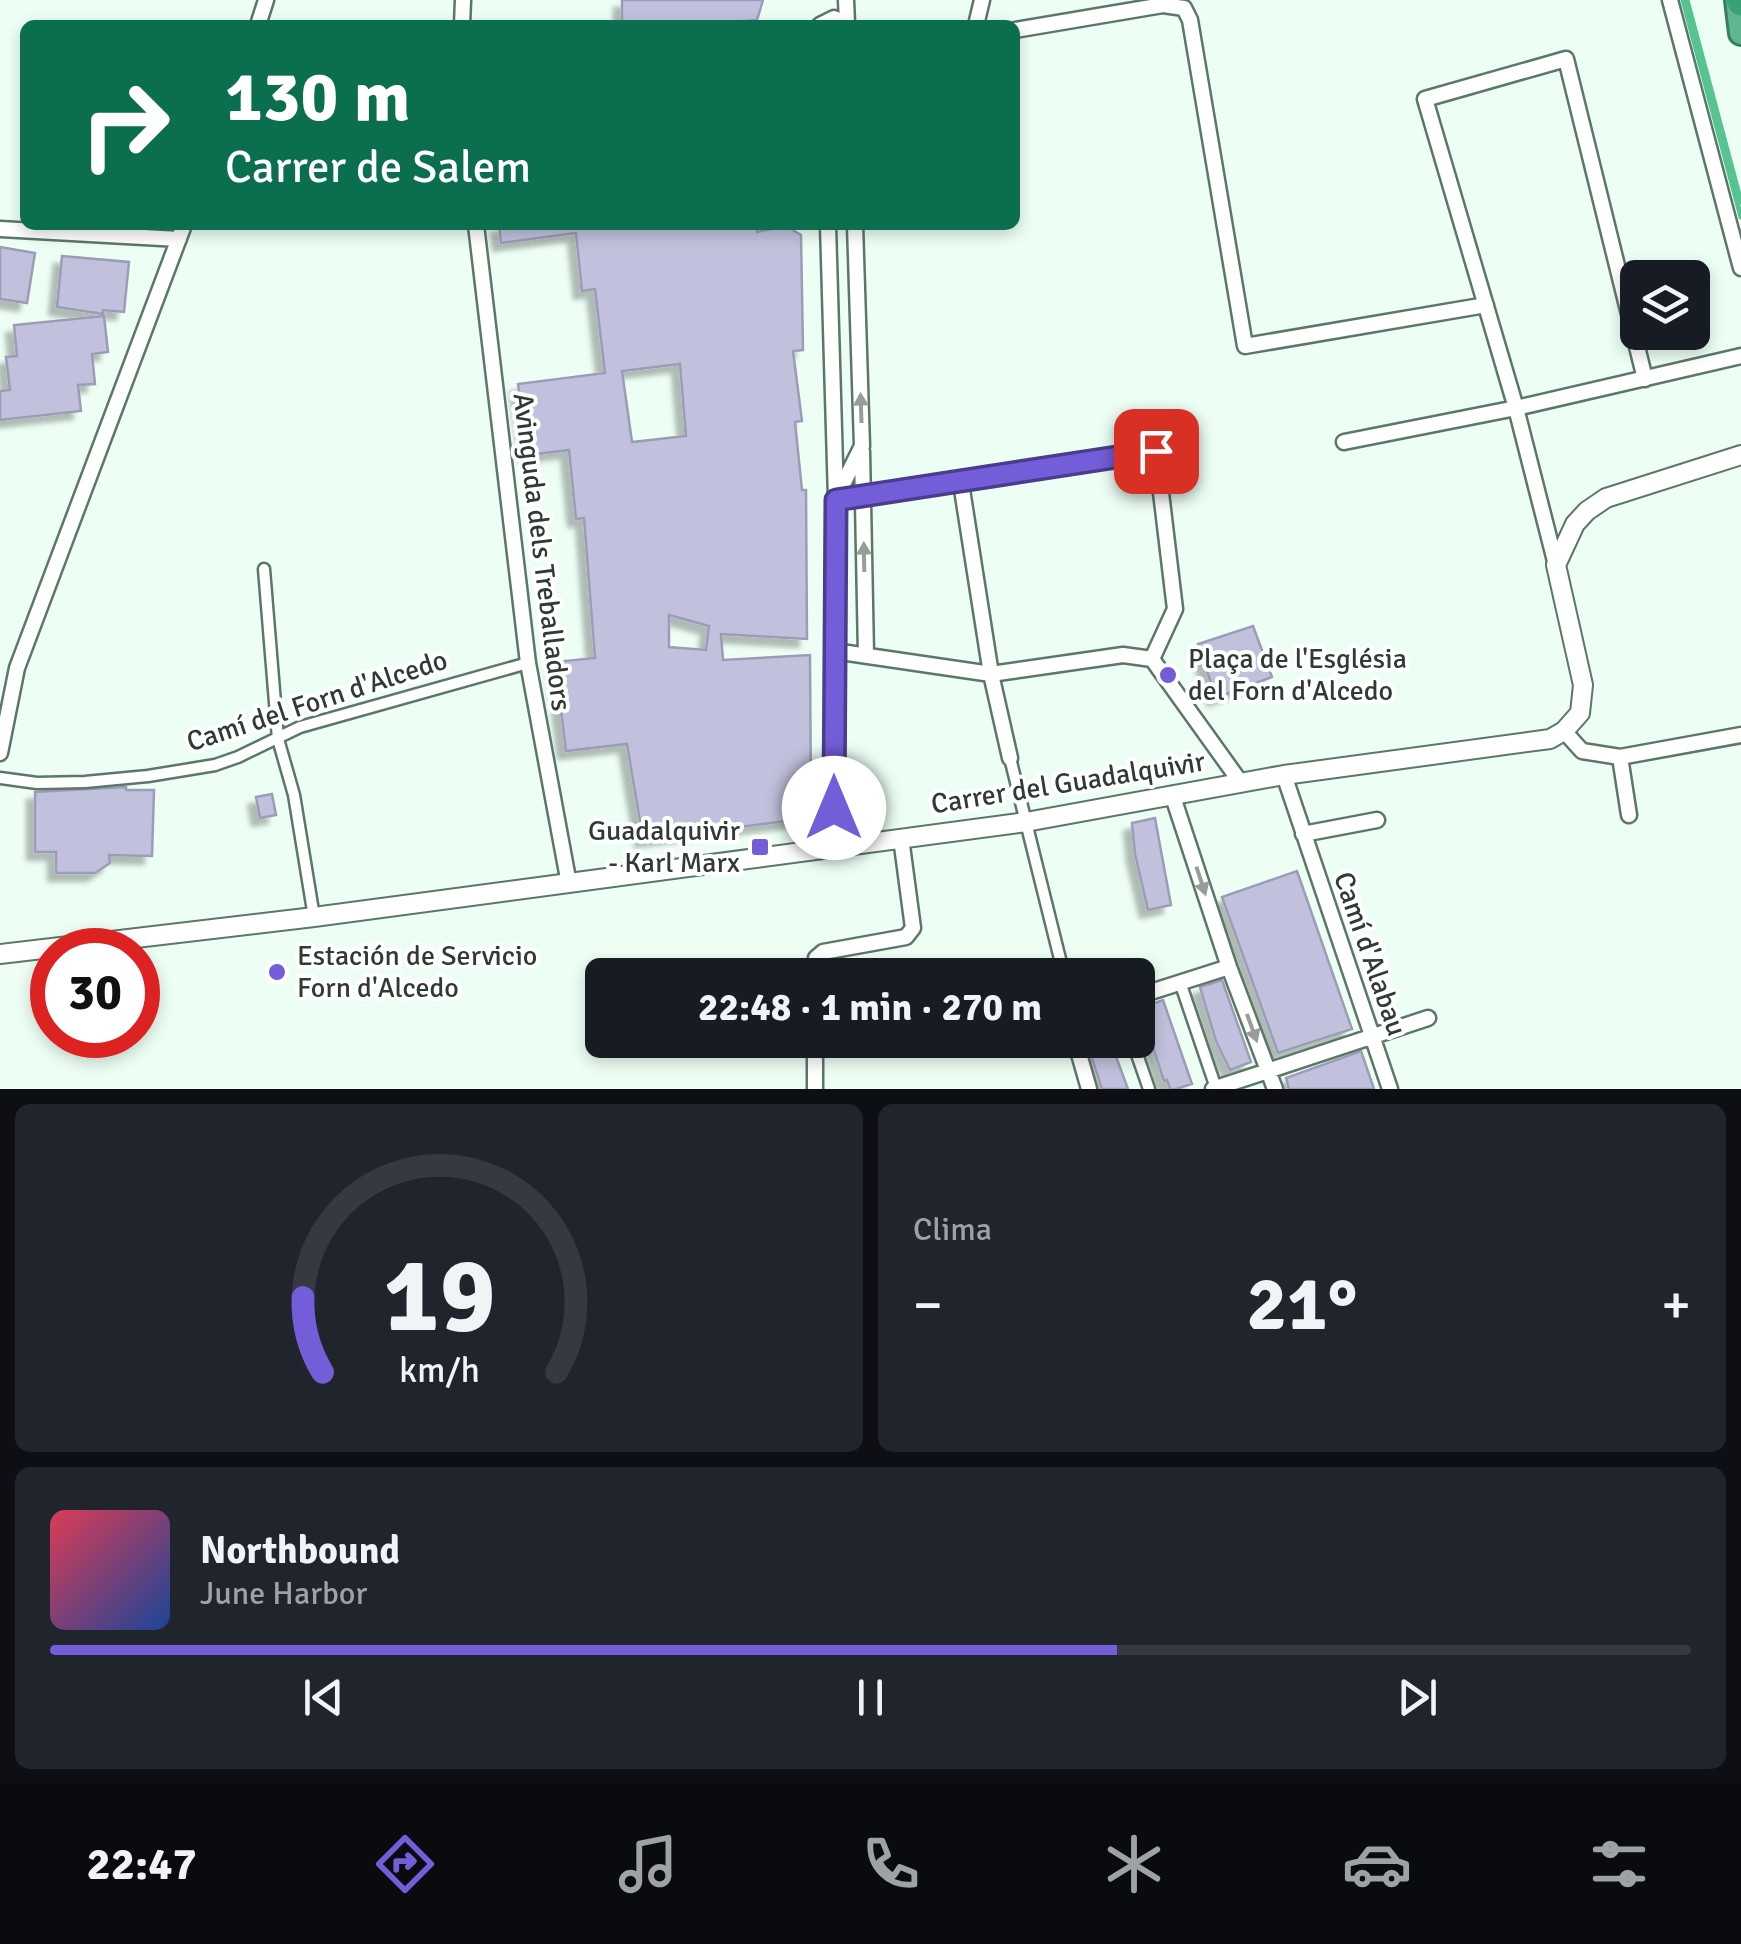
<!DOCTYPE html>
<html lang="es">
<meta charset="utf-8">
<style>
body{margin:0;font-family:Signika,sans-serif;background:#20242c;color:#f1f3f6;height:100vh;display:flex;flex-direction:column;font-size:38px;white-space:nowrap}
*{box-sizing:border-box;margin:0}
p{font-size:32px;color:#9ea1a6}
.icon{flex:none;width:55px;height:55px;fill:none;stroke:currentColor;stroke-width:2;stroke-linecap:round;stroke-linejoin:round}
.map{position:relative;height:1089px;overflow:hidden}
.panel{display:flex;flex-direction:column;gap:15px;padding:15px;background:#0d0f14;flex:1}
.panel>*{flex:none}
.banner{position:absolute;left:20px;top:20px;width:1000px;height:210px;border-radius:15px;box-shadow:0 5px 15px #0003;background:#0b6e4f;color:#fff;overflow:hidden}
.fabs{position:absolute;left:1620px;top:260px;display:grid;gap:20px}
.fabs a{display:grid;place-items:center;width:90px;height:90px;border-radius:15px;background:#171b24;box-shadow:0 5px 15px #0003;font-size:50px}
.speed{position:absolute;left:30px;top:928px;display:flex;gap:20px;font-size:50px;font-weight:700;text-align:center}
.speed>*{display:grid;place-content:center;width:130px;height:130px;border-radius:50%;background:#171b24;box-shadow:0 5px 15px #0003;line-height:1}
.speed .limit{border:15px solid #d22;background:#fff;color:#111}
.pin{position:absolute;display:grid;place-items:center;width:85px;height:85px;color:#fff;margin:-42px;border-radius:20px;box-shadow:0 5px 15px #0006}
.me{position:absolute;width:110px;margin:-55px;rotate:0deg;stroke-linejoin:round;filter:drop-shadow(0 0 8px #0008)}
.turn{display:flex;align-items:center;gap:35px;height:210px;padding:0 40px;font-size:45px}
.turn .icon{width:130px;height:130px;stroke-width:2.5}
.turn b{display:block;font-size:70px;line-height:85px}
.big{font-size:75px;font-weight:700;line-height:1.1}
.panel .tile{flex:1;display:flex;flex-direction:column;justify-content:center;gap:15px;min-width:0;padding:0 35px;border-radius:15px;background:#20242c}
.panel .dial{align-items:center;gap:0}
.dial svg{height:260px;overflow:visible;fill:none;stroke:#363941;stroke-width:7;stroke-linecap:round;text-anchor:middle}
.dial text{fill:#f1f3f6;stroke:none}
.song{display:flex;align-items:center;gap:30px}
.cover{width:120px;height:120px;border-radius:15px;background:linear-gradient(135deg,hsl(350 70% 55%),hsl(220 70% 35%))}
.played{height:10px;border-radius:5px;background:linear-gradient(90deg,#745dd8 65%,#363941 65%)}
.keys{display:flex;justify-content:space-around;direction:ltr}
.heat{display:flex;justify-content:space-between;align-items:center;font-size:55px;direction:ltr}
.panel .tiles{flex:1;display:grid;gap:15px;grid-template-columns:1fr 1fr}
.tile:last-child{grid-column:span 2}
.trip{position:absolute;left:585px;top:958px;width:570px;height:100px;border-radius:15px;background:#171b24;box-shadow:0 5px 15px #0003;font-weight:700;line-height:100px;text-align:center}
.menu{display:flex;height:160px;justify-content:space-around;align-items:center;background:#090b0e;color:#9ea1a6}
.menu .icon{width:70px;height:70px}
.menu .selected{color:#745dd8}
.menu b{font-size:45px;color:#f1f3f6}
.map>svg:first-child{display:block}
</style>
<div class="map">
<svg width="1741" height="1089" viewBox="0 0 1741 1089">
<defs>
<filter id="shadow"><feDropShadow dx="-8" dy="8" stdDeviation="2.5" flood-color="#0004"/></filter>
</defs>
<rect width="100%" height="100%" fill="#edfff5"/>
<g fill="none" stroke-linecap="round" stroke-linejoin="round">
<path stroke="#55c491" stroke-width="5" d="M1683 0 1741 217
M1687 0 1741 202"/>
</g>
<path fill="#c2c1dd" stroke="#9d9cb7" stroke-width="2.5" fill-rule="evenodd" filter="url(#shadow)" d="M622 0H763L757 20 689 25H622Z
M499 225H756L757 232 786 226 801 235 803 350 793 351 802 421 795 422 802 490H806L807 639 721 634 723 660 810 655 811 803 794 820 643 839 627 744 566 751 555 662 595 658 584 518 576 519 569 450 528 455 518 384 605 373 595 289 582 291 576 233 501 243ZM680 364 686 436 632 442 622 371ZM669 615 709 626 706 650 669 647Z
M0 247 35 253 27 303 0 299Z
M62 256 129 262 124 312 103 310V314L57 307Z
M104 316 108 352 92 354 95 384 78 385 81 411 0 420V391L10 390 6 357 17 356 14 325Z
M1253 626 1272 677 1216 698 1198 644Z
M126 787V790H154L152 856 109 855 110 863 95 873H56V852H35V792Z
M272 794 276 815 260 818 256 797Z
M1155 818 1171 905 1148 910 1135 854 1132 823Z
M1297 871 1352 1029 1278 1053 1222 897Z
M1222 980 1251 1062 1230 1070 1216 1041 1200 987Z
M1163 1000 1192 1084 1176 1089H1170L1167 1080 1164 1081 1140 1008Z
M1086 1040H1110L1128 1089H1102Z
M1361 1051 1374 1089H1289L1286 1078Z"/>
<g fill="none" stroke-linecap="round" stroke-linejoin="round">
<g stroke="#5c7768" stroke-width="15">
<path id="pedestrian" d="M264 569 278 739 294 795 314 917
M1010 758 1064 975
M0 778 37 783 85 782 148 776 215 765 238 757 300 727 528 663
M1180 982 1216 1088
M1132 1040 1149 1089"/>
</g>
<g stroke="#5c7768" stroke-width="19">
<path id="minor" d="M846 0 847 23
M1670 0 1741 268
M258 25 266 0
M462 25 463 0
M820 25 834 18 848 25
M976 25 982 0
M1015 30 1163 5 1184 8 1190 20 1245 346 1486 305
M476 225 528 663 569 884
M828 225 836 499 834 847
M0 229 179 239
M1645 379 1566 59 1425 99 1516 408 1741 356
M1344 442 1516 408 1556 565
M862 451 866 655
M961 483 991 674 1010 758
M838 494 862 446 855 225
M836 499 1156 451 1175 609 1152 659
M834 651 991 674 1123 655 1152 659 1241 783
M1564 731 1582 751 1620 757 1741 735
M0 753 17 668 184 225
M1620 757 1629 815
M1284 775 1390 1089
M1172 794 1229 967 1275 1089
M1303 834 1377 820
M816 975V958L823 952 906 937 913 928 901 838
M1138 996 1229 967
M1075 1040 1089 1089
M815 1089V1040
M1213 1089 1428 1018"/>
</g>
<g stroke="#5c7768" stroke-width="22">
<path id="tertiary" d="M0 954 314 917 1026 822 1284 775 1550 739 1564 731 1580 713 1583 685 1556 565 1575 524 1587 511 1606 498 1741 455"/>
</g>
<g stroke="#347f5f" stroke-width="28">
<path id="trunk" d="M1737 0 1741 33"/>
</g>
<g stroke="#347f5f" stroke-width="30">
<path id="motorway" d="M1739 0 1741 3"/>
</g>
<use href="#pedestrian" stroke="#fff" stroke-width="10"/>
<use href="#minor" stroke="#fff" stroke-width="14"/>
<use href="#tertiary" stroke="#fff" stroke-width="18"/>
<use href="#trunk" stroke="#5fb690" stroke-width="22"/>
<use href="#motorway" stroke="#37a375" stroke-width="25"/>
</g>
<defs><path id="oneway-solid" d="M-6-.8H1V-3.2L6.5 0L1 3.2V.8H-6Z" transform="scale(2.5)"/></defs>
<g fill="#979d9a">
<use href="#oneway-solid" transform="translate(861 408) rotate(-92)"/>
<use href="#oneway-solid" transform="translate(864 557) rotate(-91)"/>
<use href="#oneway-solid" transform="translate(1201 881) rotate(72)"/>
<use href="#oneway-solid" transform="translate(1252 1028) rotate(70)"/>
</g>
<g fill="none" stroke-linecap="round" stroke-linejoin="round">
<g stroke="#4b3c8c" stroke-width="25">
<path id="route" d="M834 808 836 500 1156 451"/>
</g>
<use href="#route" stroke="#745dd8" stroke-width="18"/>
</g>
<g fill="#745dd8" stroke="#fff" stroke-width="4">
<circle cx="1168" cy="675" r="10"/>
<rect x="750" y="837" width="20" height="20" rx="5"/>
<circle cx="277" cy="972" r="10"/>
</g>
<g text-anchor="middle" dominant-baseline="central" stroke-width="8" stroke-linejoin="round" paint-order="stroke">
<g font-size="28" fill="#2f3b35" stroke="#fff">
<text transform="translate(542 552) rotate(83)">Avinguda dels Treballadors</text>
<text transform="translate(317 701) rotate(-18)">Camí del Forn d'Alcedo</text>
<text transform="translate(1068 783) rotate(-9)">Carrer del Guadalquivir</text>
<text transform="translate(1370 954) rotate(71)">Camí d'Alabau</text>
</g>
<g font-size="28" fill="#2f3b35" stroke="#fff" text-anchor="start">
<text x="1188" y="659">Plaça de l'Església<tspan x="1188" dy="32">del Forn d'Alcedo</tspan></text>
<text x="740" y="831" text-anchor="end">Guadalquivir<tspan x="740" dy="32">- Karl Marx</tspan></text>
<text x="297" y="956">Estación de Servicio<tspan x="297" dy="32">Forn d'Alcedo</tspan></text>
</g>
</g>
</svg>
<div class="fabs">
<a><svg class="icon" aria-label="layers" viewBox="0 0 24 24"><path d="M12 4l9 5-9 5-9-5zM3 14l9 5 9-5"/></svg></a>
</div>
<div class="speed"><div class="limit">30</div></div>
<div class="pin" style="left:1156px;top:451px;background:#d93025"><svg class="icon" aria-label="arrive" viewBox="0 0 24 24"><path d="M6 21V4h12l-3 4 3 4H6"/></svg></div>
<svg class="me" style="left:834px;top:808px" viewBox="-20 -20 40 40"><circle r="19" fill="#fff"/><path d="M0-13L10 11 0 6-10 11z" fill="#745dd8"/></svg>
<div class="trip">22:48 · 1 min · 270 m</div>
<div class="banner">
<div class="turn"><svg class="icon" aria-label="right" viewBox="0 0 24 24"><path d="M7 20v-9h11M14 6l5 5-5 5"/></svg><div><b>130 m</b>Carrer de Salem</div></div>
</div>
</div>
<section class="panel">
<div class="tiles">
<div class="tile dial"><svg viewBox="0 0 100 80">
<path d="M14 69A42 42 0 1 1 86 69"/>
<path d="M14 69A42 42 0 0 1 8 46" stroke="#745dd8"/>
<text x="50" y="56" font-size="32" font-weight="700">19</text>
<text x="50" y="72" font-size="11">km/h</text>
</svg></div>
<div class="tile"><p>Clima</p>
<div class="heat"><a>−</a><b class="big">21°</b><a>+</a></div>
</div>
<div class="tile">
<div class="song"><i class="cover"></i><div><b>Northbound</b><p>June Harbor</p></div></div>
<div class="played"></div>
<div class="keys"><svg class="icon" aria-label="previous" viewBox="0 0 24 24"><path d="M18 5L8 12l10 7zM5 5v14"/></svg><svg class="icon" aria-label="pause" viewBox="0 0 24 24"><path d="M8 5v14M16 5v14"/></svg><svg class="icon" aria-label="next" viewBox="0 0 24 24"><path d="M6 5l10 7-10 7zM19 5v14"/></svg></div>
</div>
</div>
</section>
<nav class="menu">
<b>22:47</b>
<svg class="icon selected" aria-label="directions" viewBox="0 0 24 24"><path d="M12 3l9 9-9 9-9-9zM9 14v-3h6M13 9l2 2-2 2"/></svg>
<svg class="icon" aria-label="music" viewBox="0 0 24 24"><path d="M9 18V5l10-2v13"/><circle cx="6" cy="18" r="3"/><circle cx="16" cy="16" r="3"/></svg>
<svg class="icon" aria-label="phone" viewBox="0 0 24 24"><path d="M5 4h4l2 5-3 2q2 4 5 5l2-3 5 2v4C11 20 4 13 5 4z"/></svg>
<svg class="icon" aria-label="climate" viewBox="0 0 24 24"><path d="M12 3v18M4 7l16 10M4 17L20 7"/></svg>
<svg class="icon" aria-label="car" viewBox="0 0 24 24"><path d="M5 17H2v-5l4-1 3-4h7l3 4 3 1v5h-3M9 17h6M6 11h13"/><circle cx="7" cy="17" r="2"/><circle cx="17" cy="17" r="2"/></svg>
<svg class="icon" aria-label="filters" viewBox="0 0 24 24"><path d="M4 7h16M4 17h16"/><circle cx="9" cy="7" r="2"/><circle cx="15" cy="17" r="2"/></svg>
</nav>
